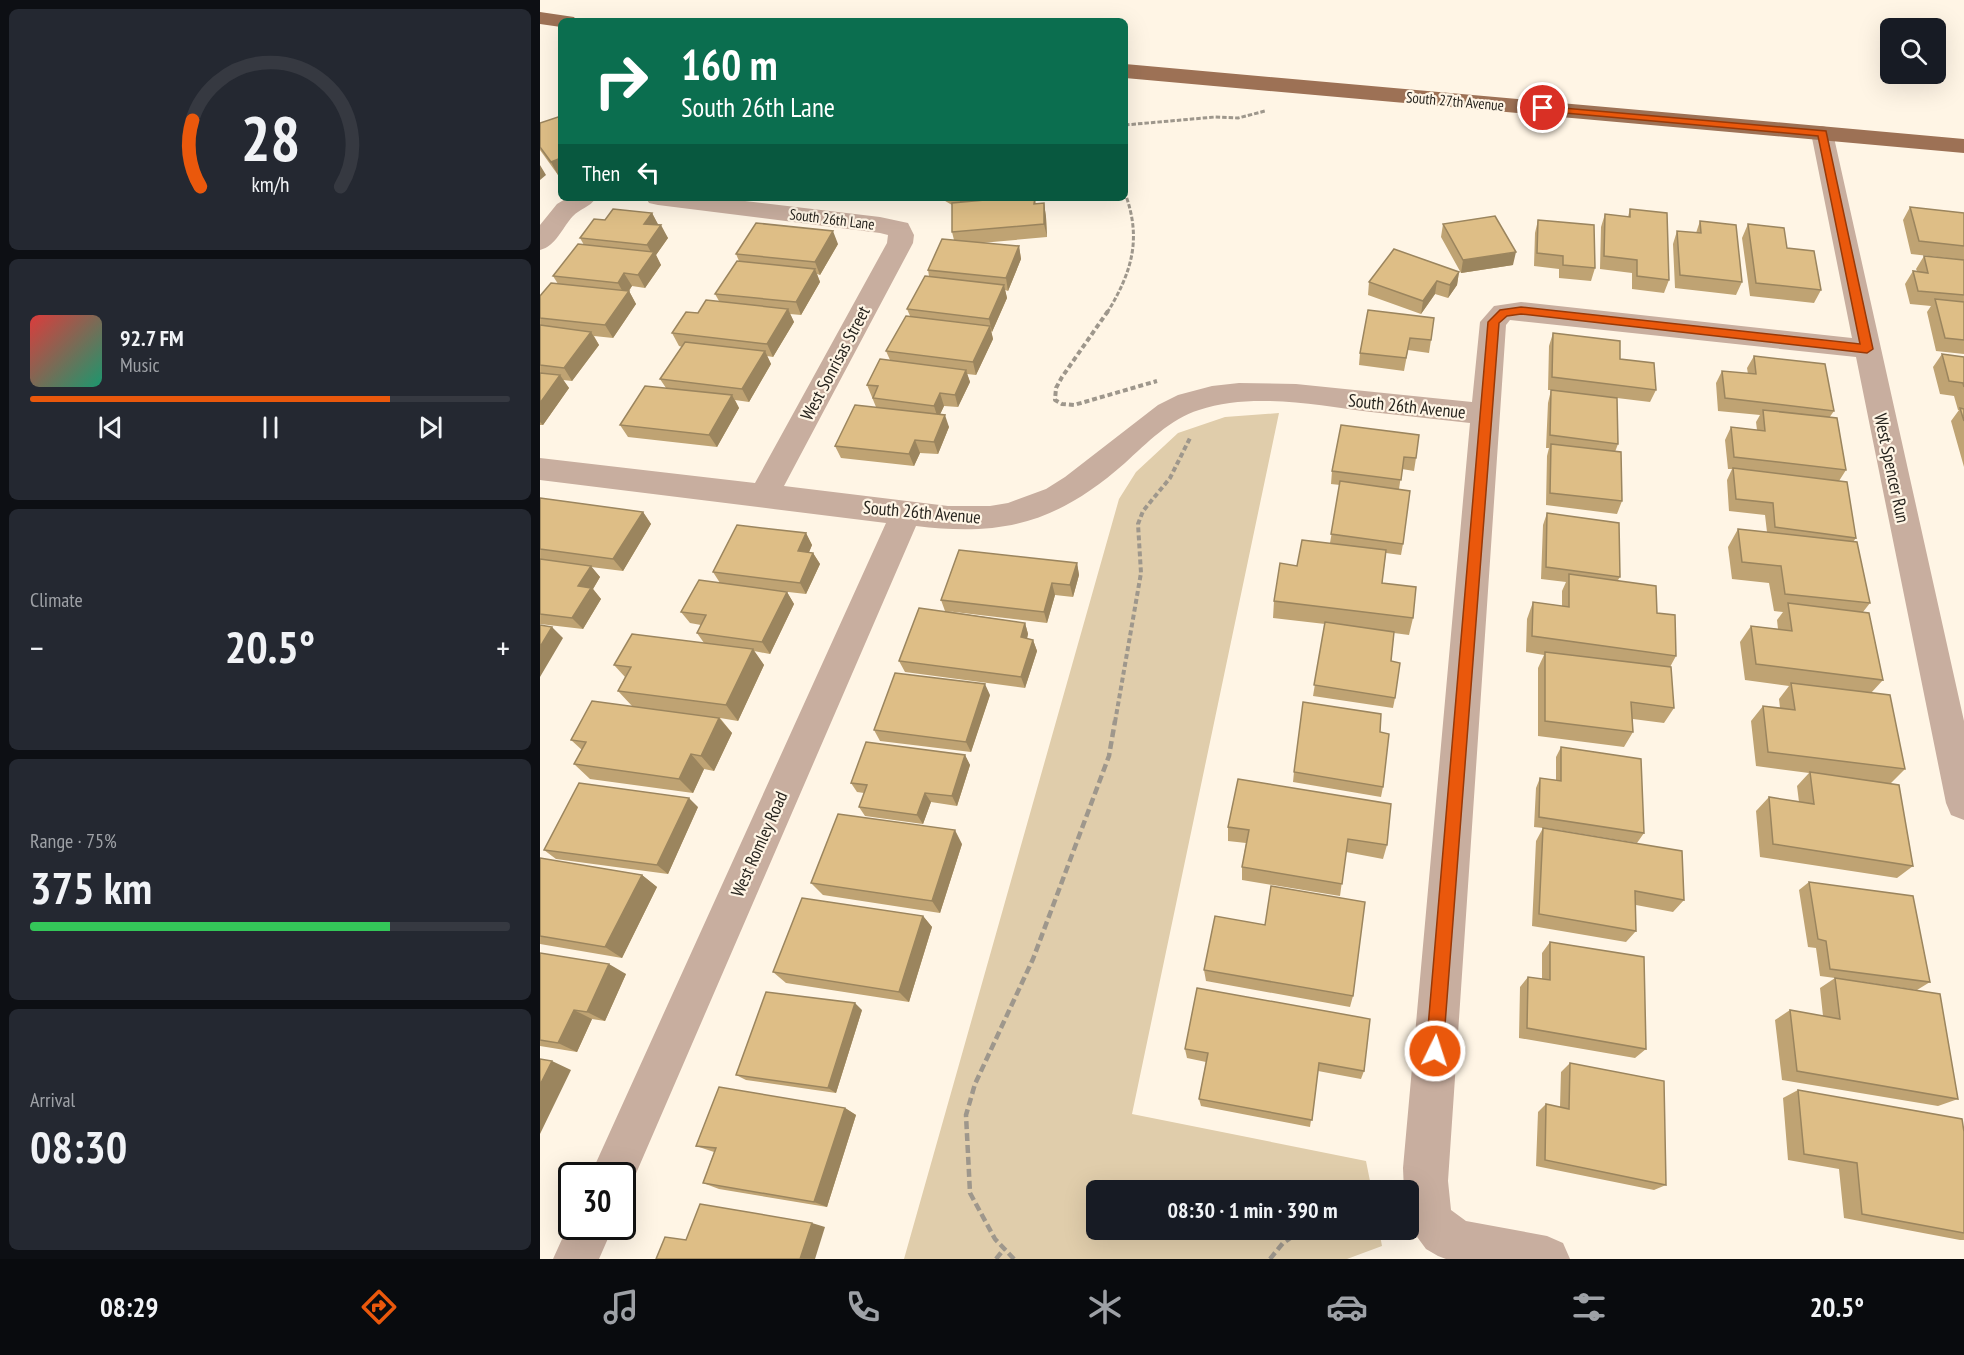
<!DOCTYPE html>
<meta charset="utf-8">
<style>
body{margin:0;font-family:"PT Sans Narrow",sans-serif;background:#242831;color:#f1f3f6;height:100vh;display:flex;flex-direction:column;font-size:22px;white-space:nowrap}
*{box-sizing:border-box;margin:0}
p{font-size:20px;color:#9ea1a6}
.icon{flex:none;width:33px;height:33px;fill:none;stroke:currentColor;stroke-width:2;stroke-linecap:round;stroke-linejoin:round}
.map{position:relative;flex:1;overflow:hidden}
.drawer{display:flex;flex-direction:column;gap:9px;padding:9px;background:#0d0f14;width:540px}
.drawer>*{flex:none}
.guide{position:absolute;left:18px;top:18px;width:570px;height:183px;border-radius:9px;box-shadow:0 6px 24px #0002;background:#0b6e4f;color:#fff;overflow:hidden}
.controls{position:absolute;left:1340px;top:18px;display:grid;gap:12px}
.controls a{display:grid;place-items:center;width:66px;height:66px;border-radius:9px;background:#171b24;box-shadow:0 6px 24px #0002;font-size:30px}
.speed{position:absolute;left:18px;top:1162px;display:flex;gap:12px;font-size:30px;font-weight:700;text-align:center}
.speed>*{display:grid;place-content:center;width:78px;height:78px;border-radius:50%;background:#171b24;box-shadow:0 6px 24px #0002;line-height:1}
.speed .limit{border:3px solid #111;border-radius:9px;background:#fff;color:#111}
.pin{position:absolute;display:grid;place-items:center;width:51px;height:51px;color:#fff;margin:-26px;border:3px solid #fff;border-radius:50%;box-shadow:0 2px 6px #0007}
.me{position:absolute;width:66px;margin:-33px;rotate:4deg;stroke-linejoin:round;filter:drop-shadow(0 0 4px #0008)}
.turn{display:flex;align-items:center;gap:21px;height:126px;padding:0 24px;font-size:27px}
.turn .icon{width:78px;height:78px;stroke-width:2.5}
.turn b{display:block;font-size:42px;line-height:51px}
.then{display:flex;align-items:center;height:57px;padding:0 24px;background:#0003;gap:12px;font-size:22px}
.big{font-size:45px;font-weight:600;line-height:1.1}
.drawer .card{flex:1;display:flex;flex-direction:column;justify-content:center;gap:9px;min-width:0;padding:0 21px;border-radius:9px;background:#242831}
.drawer .dial{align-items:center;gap:0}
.dial svg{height:156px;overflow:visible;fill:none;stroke:#363941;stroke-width:7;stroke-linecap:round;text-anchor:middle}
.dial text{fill:#f1f3f6;stroke:none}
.song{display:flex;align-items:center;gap:18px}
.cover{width:72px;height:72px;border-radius:9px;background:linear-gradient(135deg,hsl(0 70% 55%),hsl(160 70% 35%))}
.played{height:6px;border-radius:3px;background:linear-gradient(90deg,#ea580c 75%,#363941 75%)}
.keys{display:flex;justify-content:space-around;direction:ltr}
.heat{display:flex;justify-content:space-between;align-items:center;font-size:33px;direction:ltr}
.charge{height:9px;border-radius:4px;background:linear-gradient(90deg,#34c759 75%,#363941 0)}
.trip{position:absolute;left:546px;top:1180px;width:333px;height:60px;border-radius:9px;background:#171b24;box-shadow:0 6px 24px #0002;font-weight:600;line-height:60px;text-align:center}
.menu{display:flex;height:96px;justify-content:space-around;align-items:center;background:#090b0e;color:#9ea1a6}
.menu .icon{width:42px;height:42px}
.menu .on{color:#ea580c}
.menu b{font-size:27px;color:#f1f3f6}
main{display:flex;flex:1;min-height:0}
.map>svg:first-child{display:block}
</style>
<main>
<section class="drawer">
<div class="card dial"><svg viewBox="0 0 100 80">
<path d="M14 69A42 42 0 1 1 86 69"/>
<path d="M14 69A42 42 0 0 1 10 35" stroke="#ea580c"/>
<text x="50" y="56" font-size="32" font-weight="700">28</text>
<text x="50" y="72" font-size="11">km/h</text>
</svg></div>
<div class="card">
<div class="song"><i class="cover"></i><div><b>92.7 FM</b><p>Music</p></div></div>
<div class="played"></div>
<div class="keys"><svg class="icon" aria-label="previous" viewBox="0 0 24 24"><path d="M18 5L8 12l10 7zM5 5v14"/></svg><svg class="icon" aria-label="pause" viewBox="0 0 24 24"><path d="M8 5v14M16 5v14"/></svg><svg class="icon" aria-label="next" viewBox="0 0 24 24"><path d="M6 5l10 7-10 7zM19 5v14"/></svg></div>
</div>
<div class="card"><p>Climate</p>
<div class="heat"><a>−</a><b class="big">20.5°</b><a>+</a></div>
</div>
<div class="card"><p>Range · 75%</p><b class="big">375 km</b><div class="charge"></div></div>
<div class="card"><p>Arrival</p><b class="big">08:30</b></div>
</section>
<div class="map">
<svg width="1424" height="1259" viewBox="0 0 1424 1259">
<rect width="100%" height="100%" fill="#fff5e5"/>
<path fill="#e0cdab" d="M739 413 592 1114 826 1161 832 1191H556V1230H839L842 1246 807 1259H364L579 499 596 472 638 433 685 417Z"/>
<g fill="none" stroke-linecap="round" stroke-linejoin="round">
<path stroke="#9e978c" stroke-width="3" stroke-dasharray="4.5 2" stroke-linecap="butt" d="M585 125 675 117 698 118 725 111
M567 313C592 272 602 239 585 193"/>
<path stroke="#9e978c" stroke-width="4" stroke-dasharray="5 3" stroke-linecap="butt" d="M568 311 522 377 516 388 515 400 522 404 534 405 617 381
M575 722 601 573 598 524 603 511 630 478 651 436"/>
<path stroke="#9e978c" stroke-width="4.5" stroke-dasharray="8 4" stroke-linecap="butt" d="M456 1259 464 1249
M474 1259 455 1239 430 1193 426 1115 435 1084 493 959 569 756 575 721
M730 1259 743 1243 762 1230"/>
<path fill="#c8ae9f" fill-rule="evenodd" d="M1282 126 1290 128 1293 133 1424 721V820L1411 815 1406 803 1316 357 970 320 966 325 908 1181 911 1210 926 1221 1007 1236 1023 1243 1030 1259H906L898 1256 886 1249 875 1234 868 1217V1191H864L863 1168 930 423C897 419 864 416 831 412 776 405 712 392 659 410 630 419 607 443 585 463 518 522 464 537 376 526L88 1192 82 1194V1176H50L346 523 0 480V458L215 483 347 243 348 235 340 233 118 205 109 203 106 198H180L340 217 368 223 374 235 373 243 244 486 408 506H450L468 503 506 489 525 477 618 405 638 395 672 386 699 383 756 384 932 402 940 322 954 306 981 302 1312 338 1271 133 1274 128Z
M27 198H56C50 207 40 209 33 216 22 228 16 246 0 250V225L17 204Z
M32 1217V1227H73L59 1259H13Z"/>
<path fill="#9d7155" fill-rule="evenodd" d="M0 12 34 17 37 21H21V27L0 24Z
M585 64 1424 139V153L585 78Z"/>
</g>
<path fill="#bfa373" d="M21 116V174L18 175 0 150V123Z
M400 198H443L439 200 467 198H495L496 204 504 203 506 217 507 237 441 243 479 246 481 259 468 291 465 290 467 298 452 332 451 331 453 339 436 375 427 374 430 382 418 407 404 406 400 414 409 427 398 454 380 453 374 466 301 458 295 446 336 407 327 385 350 360 346 351 370 316 367 309 389 276 388 270 414 240 412 232V205Z
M1370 207 1424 213V260L1371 254 1363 220Z
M1090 209 1129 280 1124 293 1092 289V273L1060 269 1061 227 1065 214 1088 217Z
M112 213 118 225 128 238 116 255 121 265 105 288 92 286 89 291 96 304 73 338 54 336 59 345 32 381 23 380 29 388 3 425H0V296L18 284 13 276 44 245 40 238 65 220Z
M998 220 1055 268 1051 281 1019 278V269L994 266 995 233Z
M1160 221 1202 282 1196 295 1135 288 1133 244 1137 231 1156 233Z
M903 224 973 265 921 273 901 237Z
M1208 224 1247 248 1281 290 1274 303 1210 296 1202 238Z
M298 244 280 275 277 274 280 282 261 315 250 314 254 322 233 357 227 356 231 364 209 402 195 400 199 408 177 447 88 437 80 425 126 388 120 379 142 347 139 346 132 333 158 313 179 301 175 294 199 261 196 254Z
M1384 256 1424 260V354L1396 351 1387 312 1391 306 1370 304 1365 284 1373 271H1377L1376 269Z
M919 272 917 285 908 298 895 294 881 314 828 295 829 282Z
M828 310 891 340 889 353 868 350 864 371 819 365 820 353Z
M1013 333 1080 359 1116 390 1110 402 1077 398 1078 444 1075 452 1082 501 1077 514 1006 505 1007 456 1009 448H1006L1008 403 1011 390H1008L1009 346Z
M1402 354 1424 357V467L1411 421 1419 410H1418L1414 396 1400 394 1393 367Z
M1214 356 1294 411 1289 418 1306 470 1299 481 1316 538 1313 542 1330 603 1323 612 1343 680 1331 693 1365 769 1350 784 1373 866 1357 878 1220 857 1216 811 1229 797 1259 802 1257 786 1269 773 1216 766 1211 721 1223 706 1240 708 1239 699 1249 686 1205 680 1200 642 1211 626 1238 629 1237 620 1243 612 1234 611 1229 583 1192 579 1188 547 1198 529 1227 532 1225 515 1189 511 1187 480 1192 469H1188L1185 440 1191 427 1217 430 1216 422 1220 415 1178 411 1176 383 1182 371 1208 374 1207 368Z
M801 425 876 458 874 471 862 469 859 489 863 544 861 555 846 553 842 583 873 618 869 635 854 633 851 661 855 698 853 708 773 696 785 624 733 618 734 601 757 566 790 543 800 485 791 484 792 471Z
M0 498 103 512 111 524 83 571 51 567 60 577 53 589 61 599 43 629 0 624Z
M1007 513 1080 577 1078 580 1117 613 1136 656 1130 667 1134 708 1124 723 1093 719V732L1084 747 998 736V668L1004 655 986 652 987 619 993 602 1022 606V591L1026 582 1001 579 1003 525Z
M266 533 272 545 269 552 273 553 280 564 266 594 222 589 247 592 254 604 230 654 214 651 224 665 198 721 180 718 192 733 174 771 164 769 153 793 50 779 34 764 42 750 31 740 92 706 78 691 85 677 74 665 164 643 157 633 161 625 150 623 141 612 180 583 173 572Z
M537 563 539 575 533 597 515 595 507 623 406 611 485 623 488 634 487 639 493 640 497 651 485 688 365 672 359 661 405 611 401 600Z
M450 695 431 752 340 741 334 730Z
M840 732 843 787 841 797 753 782 754 772Z
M1021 747 1104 833 1097 843 1005 828 1144 900 1133 912 1096 905V931L1086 942 992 926 996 841 1003 828 994 827 996 788 1000 778 1016 780V757Z
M425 755 430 765 417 806 391 802 383 824 325 816 319 807 324 793 317 792 311 783Z
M698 779 847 845 843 859 806 852 800 896 702 880V867L706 843 688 841V827Z
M158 807 128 874 16 859 4 850Z
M422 844 400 913 283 895 271 883Z
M0 858 102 875 117 887 82 958 0 944Z
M1269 882 1390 982 1377 990 1316 981 1418 1099 1398 1106 1242 1080 1235 1020 1250 1010 1283 1016 1280 988 1295 978 1280 976 1276 948 1268 947 1259 890Z
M383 916 392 927 369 1002 246 983 233 972Z
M1010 942 1106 1049 1095 1058 979 1038 980 987 988 977 1002 979V953Z
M0 953 86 974 65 1021 52 1019 37 1052 0 1046Z
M664 970 813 996 810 1007 666 981Z
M657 988 824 1071 821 1079 778 1071 770 1127 661 1106 659 1099 666 1062 647 1058 645 1049Z
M322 1010 296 1093 206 1080 196 1075Z
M1030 1063 1126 1185 1114 1190 996 1166 998 1112 1006 1104 1020 1107 1021 1072Z
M1258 1090 1424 1132V1240H1420L1304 1218 1299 1169 1248 1160 1243 1098Z
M305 1108 316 1115 287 1207 179 1189 163 1183 174 1152 156 1146Z"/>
<path fill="#9b855e" d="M21 158V174L18 175 11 162Z
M0 165 6 175 0 180Z
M419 198H443L423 211Z
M504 203 506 217 507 237 504 224Z
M112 213 119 226 104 224Z
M121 225 128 238 116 255 121 265 105 288 98 275 112 254 107 245Z
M293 231 298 244 280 275 275 262Z
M479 246 481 259 468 291 466 278Z
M976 252 973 265 921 273 923 260Z
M275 269 280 282 261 315 256 302Z
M919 272 917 285 908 298 910 285Z
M84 273 92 286 85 296 78 283Z
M897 281 895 294 881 314 883 301Z
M464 285 467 298 452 332 449 319Z
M89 291 96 304 73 338 65 325Z
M248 309 254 322 233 357 227 344Z
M450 326 453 339 436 375 433 362Z
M51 332 59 345 32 381 24 368Z
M225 351 231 364 209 402 202 389Z
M426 370 430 382 418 407 415 395Z
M20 375 29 388 3 425 0 422V403Z
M400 393 404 406 398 419 394 406Z
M192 395 199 408 177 447 169 435Z
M405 415 409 427 398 454 394 442Z
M375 440 380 453 374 466 369 454Z
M103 512 111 524 83 571 73 559Z
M266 533 272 545 265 562 258 551Z
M273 553 280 564 266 594 260 583Z
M537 563 539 575 533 597 530 585Z
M51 566 60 577 53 589 61 599 43 629 32 618 38 586Z
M512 583 515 595 507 623 504 612Z
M247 592 254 604 230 654 222 642Z
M485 623 488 634 484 649 481 637Z
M12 627 23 638 0 677V647Z
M493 640 497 651 485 688 481 677Z
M213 649 224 665 198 721 186 705Z
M445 684 450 695 431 752 426 742Z
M179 718 192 733 174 771 161 756Z
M151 754 164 769 153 793 139 779Z
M425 755 430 765 417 806 412 796Z
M385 793 391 802 383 824 377 815Z
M149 798 158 807 128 874 117 865Z
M415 830 422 844 400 913 392 901Z
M102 875 117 887 82 958 65 947Z
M383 916 392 927 369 1002 359 992Z
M69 964 86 974 65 1021 47 1012Z
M315 1003 322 1010 296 1093 288 1088Z
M34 1010 52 1019 37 1052 18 1043Z
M12 1061 31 1070 0 1134V1085Z
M305 1108 316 1115 287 1207 274 1202Z
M272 1223 285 1227 275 1259H260Z"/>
<path fill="#debe86" stroke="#9b855e" stroke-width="1.5" d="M21 116V158L11 162 0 147V123Z
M467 198H495L494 204 504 203V224L412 232V203Z
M1370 207 1424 213V246L1379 241Z
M73 209 112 213 104 224 121 225 107 245 40 238 54 219 65 220Z
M1090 209 1127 213 1129 280 1097 276V260L1064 256 1065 214 1090 217Z
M955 216 976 252 923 260 903 224Z
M998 220 1054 225 1055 268 1023 265V256L997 253Z
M1160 221 1196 225 1202 282 1140 275 1137 231 1161 233Z
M216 223 293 231 275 262 196 254Z
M1208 224 1244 228 1247 248 1274 251 1281 290 1216 283Z
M402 239 479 246 466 278 388 270Z
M38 244 114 252 98 275 84 273 78 283 13 276Z
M854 249 919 272 910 285 897 281 883 301 829 282Z
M1384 256 1424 260V295L1378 291 1373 271 1388 273Z
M197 261 275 269 256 302 175 294Z
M385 276 464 285 449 319 367 309Z
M11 283 89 291 65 325 0 318V296Z
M1395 299 1424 302V340L1405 338Z
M166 300 248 309 227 344 132 333 146 312 158 313Z
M828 310 894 318 891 340 870 338 866 358 820 353Z
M366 316 450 326 433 362 346 351Z
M0 325 51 332 24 368 0 365Z
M1013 333 1080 341V359L1114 363 1116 390 1012 377Z
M145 342 225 351 202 389 120 379Z
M1402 354 1424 357V387L1423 383 1409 381Z
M1214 356 1285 364 1294 411 1185 398 1182 371 1216 374Z
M340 359 426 370 415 395 400 393 394 406 333 398 338 386 327 385Z
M0 373 20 375 0 403Z
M105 386 192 395 169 435 80 425Z
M1011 390 1077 398 1078 444 1010 435Z
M315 405 405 415 394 442 375 440 369 454 295 446Z
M1420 408 1424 409V421Z
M1223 410 1297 418 1306 470 1194 457 1191 427 1225 431Z
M801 425 879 435 876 458 864 457 861 480 792 471Z
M1011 444 1081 452 1082 501 1010 493Z
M1193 468 1307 482 1316 538 1235 527 1233 503 1196 499Z
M800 481 870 491 863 544 791 534Z
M0 498 103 512 73 559 0 549Z
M1007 513 1079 523 1080 577 1006 567Z
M197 525 266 533 258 551 273 553 260 583 173 572Z
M1198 529 1317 542 1330 603 1245 594 1241 566 1202 562Z
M762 540 846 550 842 583 876 587 873 618 734 601 740 563 757 566Z
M419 550 537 563 530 585 512 583 504 612 401 600Z
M0 559 51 566 38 586 51 588 32 618 0 614Z
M1029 574 1116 586 1117 613 1135 615 1136 656 992 636 993 602 1029 607Z
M159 580 247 592 222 642 157 633 166 615 141 612Z
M1248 603 1329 613 1343 680 1216 664 1211 626 1252 631Z
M379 608 485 623 481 637 493 640 481 677 359 661Z
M785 622 854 632 851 661 860 663 855 698 774 685Z
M0 625 12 627 0 647Z
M92 634 213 649 186 705 78 691 91 667 74 665Z
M1005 652 1131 667 1134 708 1091 702 1093 732 1005 721Z
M355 673 445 684 426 742 334 730Z
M1251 683 1350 695 1365 769 1228 752 1223 706 1255 710Z
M52 701 179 718 161 756 151 754 139 779 34 764 46 742 31 740Z
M763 702 841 714 840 732 849 734 843 787 754 772Z
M326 742 425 755 412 796 385 793 377 815 319 807 327 785 311 783Z
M1021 747 1101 759 1104 833 999 817 1000 778 1021 781Z
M1270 772 1359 785 1373 866 1233 844 1229 797 1274 804Z
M698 779 851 804 847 845 808 839 802 884 702 867 709 830 688 827Z
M39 783 149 798 117 865 4 850Z
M298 814 415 830 392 901 271 883Z
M1003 828 1142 851 1144 900 1095 891 1096 931 999 914Z
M0 858 102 875 65 947 0 936Z
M1269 882 1373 896 1390 982 1290 969 1286 941 1278 939Z
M731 886 825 902 813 996 664 970 675 916 725 925Z
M262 898 383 916 359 992 233 972Z
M1010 942 1104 957 1106 1049 987 1028 988 977 1010 980Z
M0 953 69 964 47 1012 34 1010 18 1043 0 1040Z
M1295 978 1400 994 1418 1099 1257 1071 1250 1010 1300 1019Z
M657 988 830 1019 824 1071 779 1063 772 1120 659 1099 668 1053 645 1049Z
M226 992 315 1003 288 1088 196 1075Z
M0 1059 12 1061 0 1085Z
M1030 1063 1124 1081 1126 1185 1005 1160 1006 1104 1029 1109Z
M179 1087 305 1108 274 1202 163 1183 176 1148 156 1146Z
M1258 1090 1422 1119 1424 1132V1233L1322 1214 1317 1163 1264 1154Z
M160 1204 272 1223 260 1259H116L125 1237 146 1240Z"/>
<path fill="#ea580c" stroke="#983908" stroke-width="1.5" d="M1000 106 1286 131 1333 349 1327 353 981 314 967 316 959 323 903 1051 901 1057 895 1059 889 1057 886 1051 948 322 960 310 981 307 1320 344 1278 136 1003 111 1000 110Z"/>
<g text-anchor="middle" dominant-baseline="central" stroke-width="4.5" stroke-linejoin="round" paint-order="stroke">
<g font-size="15" fill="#27241e" stroke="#fff5e5">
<text transform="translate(915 101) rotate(5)">South 27th Avenue</text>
<text transform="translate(292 219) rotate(7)">South 26th Lane</text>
</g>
<g font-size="18" fill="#27241e" stroke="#fff5e5">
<text transform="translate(295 363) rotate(-62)">West Sonrisas Street</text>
<text transform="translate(867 406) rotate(6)">South 26th Avenue</text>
<text transform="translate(1352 468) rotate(78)">West Spencer Run</text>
<text transform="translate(382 512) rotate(5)">South 26th Avenue</text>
<text transform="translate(219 844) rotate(-66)">West Romley Road</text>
</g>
</g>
</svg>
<div class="controls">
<a><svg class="icon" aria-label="search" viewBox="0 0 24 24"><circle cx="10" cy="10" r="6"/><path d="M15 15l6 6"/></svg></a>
</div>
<div class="speed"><div class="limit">30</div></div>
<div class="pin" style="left:1003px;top:108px;background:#d93025"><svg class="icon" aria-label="arrive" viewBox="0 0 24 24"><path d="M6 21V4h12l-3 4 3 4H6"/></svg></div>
<svg class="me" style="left:895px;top:1051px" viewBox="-20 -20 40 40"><circle r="17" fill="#ea580c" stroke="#fff" stroke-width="3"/><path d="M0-11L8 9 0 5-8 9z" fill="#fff"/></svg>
<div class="trip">08:30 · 1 min · 390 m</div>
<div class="guide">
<div class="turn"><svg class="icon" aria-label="right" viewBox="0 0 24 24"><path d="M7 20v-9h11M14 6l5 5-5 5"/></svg><div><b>160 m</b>South 26th Lane</div></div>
<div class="then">Then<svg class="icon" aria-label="left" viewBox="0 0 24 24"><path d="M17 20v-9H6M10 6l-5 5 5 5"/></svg></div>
</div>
</div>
</main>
<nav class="menu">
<b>08:29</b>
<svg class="icon on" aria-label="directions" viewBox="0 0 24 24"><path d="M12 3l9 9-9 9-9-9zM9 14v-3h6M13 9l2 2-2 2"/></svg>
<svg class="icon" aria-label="music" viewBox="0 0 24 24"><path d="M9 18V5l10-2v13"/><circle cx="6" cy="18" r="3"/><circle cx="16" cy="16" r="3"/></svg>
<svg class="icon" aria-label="phone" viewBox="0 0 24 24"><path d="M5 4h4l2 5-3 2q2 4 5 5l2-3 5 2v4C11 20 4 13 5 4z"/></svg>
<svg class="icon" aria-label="climate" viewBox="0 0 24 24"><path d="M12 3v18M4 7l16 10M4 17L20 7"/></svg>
<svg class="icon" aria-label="car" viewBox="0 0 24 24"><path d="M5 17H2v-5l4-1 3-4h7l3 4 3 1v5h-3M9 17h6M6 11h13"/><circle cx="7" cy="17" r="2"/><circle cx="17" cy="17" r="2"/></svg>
<svg class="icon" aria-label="filters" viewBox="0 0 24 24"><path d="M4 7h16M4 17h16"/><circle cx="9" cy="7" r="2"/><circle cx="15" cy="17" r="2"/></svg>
<b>20.5°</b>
</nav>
